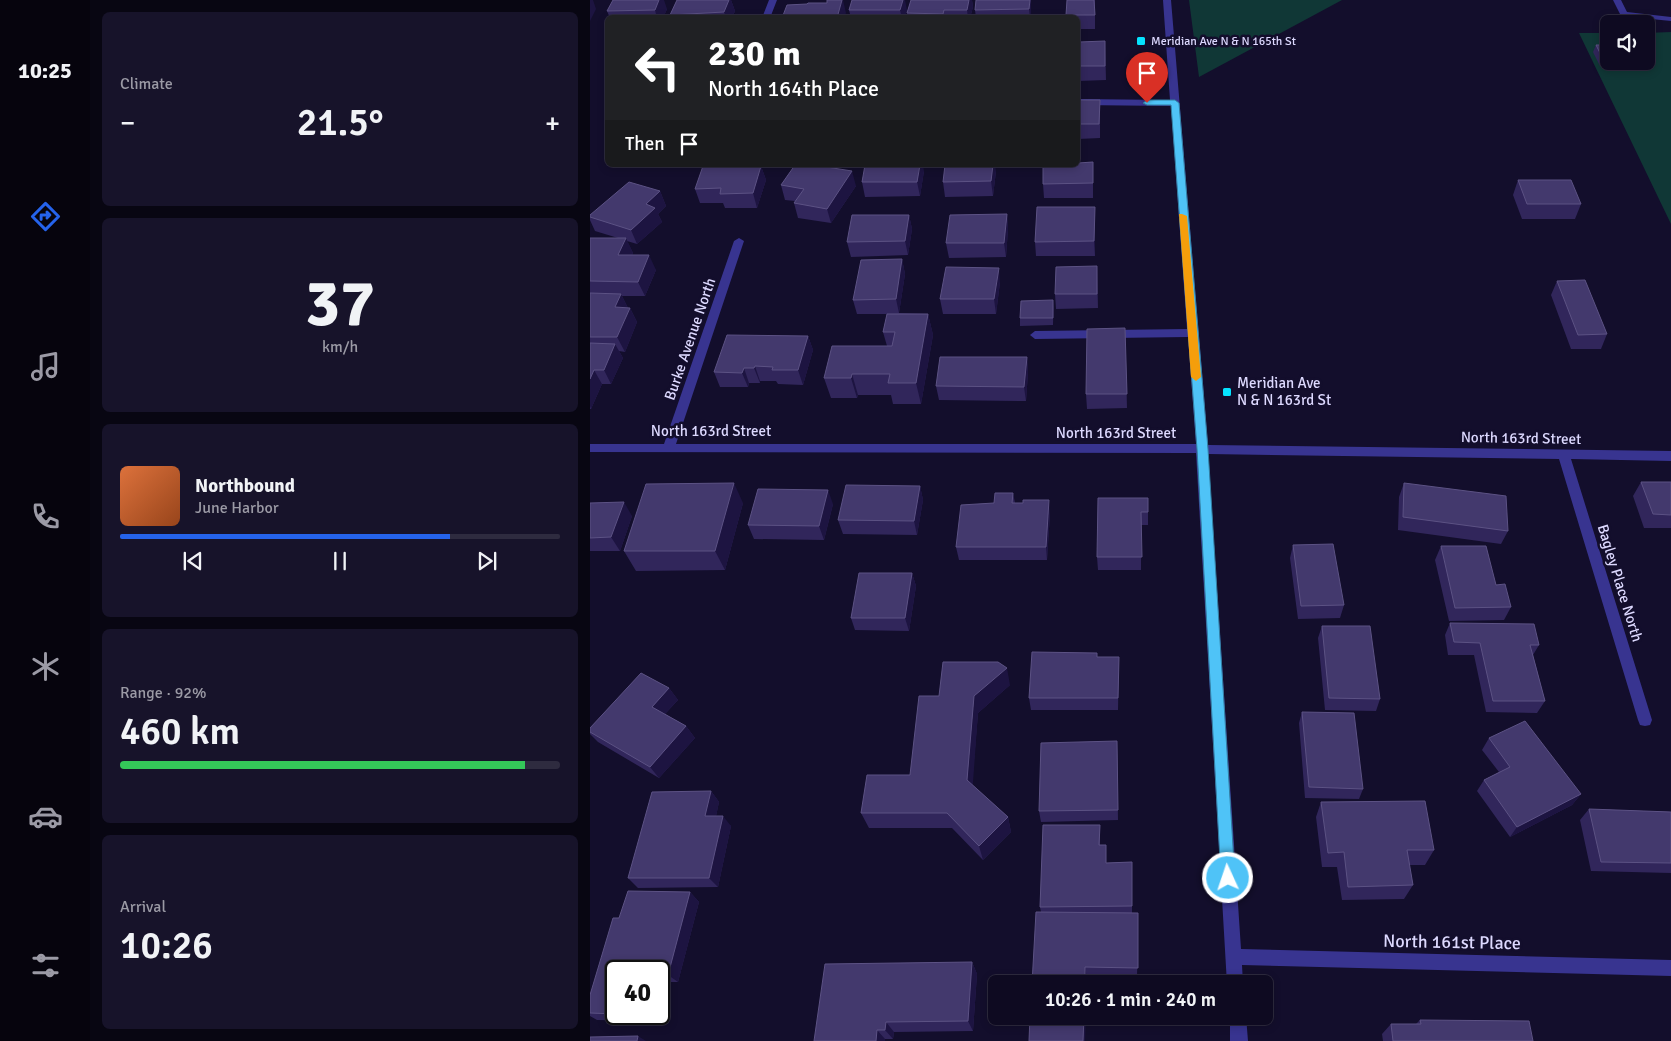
<!DOCTYPE html>
<meta charset="utf-8">
<style>
body{margin:0;font-family:Signika,sans-serif;background:#17132a;color:#f1f3f6;height:100vh;display:flex;flex-direction:column;font-size:19px;white-space:nowrap}
*{box-sizing:border-box;margin:0}
p{font-size:16px;color:#9b9aa5}
.icon{flex:none;width:28px;height:28px;fill:none;stroke:currentColor;stroke-width:2;stroke-linecap:round;stroke-linejoin:round}
.map{position:relative;flex:1;overflow:hidden}
.drawer{display:flex;flex-direction:column;gap:12px;padding:12px;background:#080612;width:500px}
.drawer>*{flex:none}
.hud{position:absolute;left:15px;top:15px;width:475px;height:152px;border-radius:8px;box-shadow:0 2px 8px #0003,0 0 0 1px #2e2b3f;background:#202124;color:#fff;overflow:hidden}
.tools{position:absolute;left:1010px;top:15px;display:grid;gap:10px}
.tools a{display:grid;place-items:center;width:55px;height:55px;border-radius:8px;background:#0e0a21;box-shadow:0 2px 8px #0003,0 0 0 1px #2e2b3f;font-size:25px}
.speed{position:absolute;left:15px;top:960px;display:flex;gap:10px;font-size:25px;font-weight:700;text-align:center}
.speed>*{display:grid;place-content:center;width:65px;height:65px;border-radius:50%;background:#0e0a21;box-shadow:0 2px 8px #0003,0 0 0 1px #2e2b3f;line-height:1}
.speed .limit{border:2px solid #111;border-radius:8px;background:#fff;color:#111}
.pin{position:absolute;display:grid;place-items:center;width:42px;height:42px;color:#fff;margin:-51px -21px;border-radius:50% 50% 50% 0;rotate:-45deg;box-shadow:0 0 5px #0007}
.pin .icon{rotate:45deg}
.me{position:absolute;width:55px;margin:-28px;rotate:357deg;stroke-linejoin:round;filter:drop-shadow(0 0 4px #0008)}
.turn{display:flex;align-items:center;gap:18px;height:105px;padding:0 20px;font-size:22px}
.turn .icon{width:65px;height:65px;stroke-width:2.5}
.turn b{display:block;font-size:35px;line-height:42px}
.then{display:flex;align-items:center;height:48px;padding:0 20px;background:#0003;gap:10px;font-size:19px}
.big{font-size:38px;font-weight:600;line-height:1.1}
.drawer .widget{flex:1;display:flex;flex-direction:column;justify-content:center;gap:8px;min-width:0;padding:0 18px;border-radius:8px;background:#17132a}
.drawer .dial{align-items:center;gap:0}
.dial b{font-size:65px;line-height:1}
.song{display:flex;align-items:center;gap:15px}
.cover{width:60px;height:60px;border-radius:8px;background:linear-gradient(135deg,hsl(20 70% 55%),hsl(20 70% 35%))}
.played{height:5px;border-radius:2px;background:linear-gradient(90deg,#2563eb 75%,#2e2b3f 75%)}
.keys{display:flex;justify-content:space-around;direction:ltr}
.heat{display:flex;justify-content:space-between;align-items:center;font-size:28px;direction:ltr}
.charge{height:8px;border-radius:4px;background:linear-gradient(90deg,#34c759 92%,#2e2b3f 0)}
.trip{position:absolute;left:398px;top:975px;width:285px;height:50px;border-radius:8px;background:#0e0a21;box-shadow:0 2px 8px #0003,0 0 0 1px #2e2b3f;font-weight:600;line-height:50px;text-align:center}
main{display:flex;flex:1;min-height:0}
.tabs{display:flex;flex-direction:column;width:90px;justify-content:space-around;align-items:center;background:#06040d;color:#9b9aa5}
.tabs .icon{width:35px;height:35px}
.tabs .current{color:#2563eb}
.tabs b{font-size:22px;color:#f1f3f6}
.map>svg:first-child{display:block}
</style>
<main>
<nav class="tabs">
<b>10:25</b>
<svg class="icon current" aria-label="directions" viewBox="0 0 24 24"><path d="M12 3l9 9-9 9-9-9zM9 14v-3h6M13 9l2 2-2 2"/></svg>
<svg class="icon" aria-label="music" viewBox="0 0 24 24"><path d="M9 18V5l10-2v13"/><circle cx="6" cy="18" r="3"/><circle cx="16" cy="16" r="3"/></svg>
<svg class="icon" aria-label="phone" viewBox="0 0 24 24"><path d="M5 4h4l2 5-3 2q2 4 5 5l2-3 5 2v4C11 20 4 13 5 4z"/></svg>
<svg class="icon" aria-label="climate" viewBox="0 0 24 24"><path d="M12 3v18M4 7l16 10M4 17L20 7"/></svg>
<svg class="icon" aria-label="car" viewBox="0 0 24 24"><path d="M5 17H2v-5l4-1 3-4h7l3 4 3 1v5h-3M9 17h6M6 11h13"/><circle cx="7" cy="17" r="2"/><circle cx="17" cy="17" r="2"/></svg>
<svg class="icon" aria-label="filters" viewBox="0 0 24 24"><path d="M4 7h16M4 17h16"/><circle cx="9" cy="7" r="2"/><circle cx="15" cy="17" r="2"/></svg>
</nav>
<section class="drawer">
<div class="widget"><p>Climate</p>
<div class="heat"><a>−</a><b class="big">21.5°</b><a>+</a></div>
</div>
<div class="widget dial"><b>37</b><p>km/h</p></div>
<div class="widget">
<div class="song"><i class="cover"></i><div><b>Northbound</b><p>June Harbor</p></div></div>
<div class="played"></div>
<div class="keys"><svg class="icon" aria-label="previous" viewBox="0 0 24 24"><path d="M18 5L8 12l10 7zM5 5v14"/></svg><svg class="icon" aria-label="pause" viewBox="0 0 24 24"><path d="M8 5v14M16 5v14"/></svg><svg class="icon" aria-label="next" viewBox="0 0 24 24"><path d="M6 5l10 7-10 7zM19 5v14"/></svg></div>
</div>
<div class="widget"><p>Range · 92%</p><b class="big">460 km</b><div class="charge"></div></div>
<div class="widget"><p>Arrival</p><b class="big">10:26</b></div>
</section>
<div class="map">
<svg width="1081" height="1041" viewBox="0 0 1081 1041">
<rect width="100%" height="100%" fill="#130e2c"/>
<path fill="#103736" d="M599 0H752L609 77Z
M1081 32V224L989 33H1019V61H1056V33Z"/>
<g fill="none" stroke-linecap="round" stroke-linejoin="round">
<path fill="#383490" fill-rule="evenodd" d="M179 0H187L180 18H172Z
M573 0H581L618 445 1081 451V461L981 459 1062 720 1060 725 1055 726 1050 725 1048 720 969 459 618 454 651 949 1081 960V976L652 965 653 984H637L606 453 0 452V444H74L144 241 149 238 154 241 86 444H606L598 337 445 339 440 335 445 331 597 329 581 106 488 105V99L580 100Z
M1023 0H1031L1037 12 1081 17V21L1031 16Z
M640 1016H656L658 1041H640Z"/>
</g>
<path fill="#31265b" d="M87 0H141L145 11 142 18H80V15Z
M321 0H382L383 7 380 18H318L317 13Z
M477 0H505V29H488V18H476Z
M441 7V18H386L385 10Z
M77 9 73 18H20L17 11Z
M259 10H317L315 18H261Z
M515 41 516 80 488 81V49Z
M1006 45 1018 59 1015 66H1010L1003 52Z
M488 100H510V138L488 139Z
M488 152V163L503 162V198H454L453 184Z
M171 166 176 180 167 208H135L133 203H110L105 189Z
M334 171 330 196 275 197 272 182Z
M406 171 403 196 355 197 353 182Z
M928 180 991 204 985 219H932L923 195Z
M191 185 266 186 241 223 208 218 204 203 205 201 195 200Z
M70 191 76 206 68 214 72 222 47 244 37 241 43 253 42 255 66 270 55 296H32L38 308H40L47 322 35 352 29 351 33 358 21 384H12L1 409H0V238H28L5 231 0 220V215Z
M505 207V256H446L445 242Z
M417 214 418 229 416 257 359 258 356 243Z
M319 215 322 229 318 255 261 257 257 242Z
M312 259 315 274 309 313 338 314 343 335 331 404H303L301 395H268L267 398H241L234 378 297 346 293 332 297 314H267L263 300Z
M507 266 508 308 466 309 465 294Z
M967 281 1017 334 1011 349H981L961 295Z
M410 282 406 314H353L350 299Z
M463 300V325L430 326V318Z
M535 328 537 408 497 409 496 394Z
M218 336 223 350 213 385 188 384 186 381H170V383H159L158 387H130L124 372Z
M437 357 438 372 436 401 349 400 346 386Z
M1051 482H1081V528H1054L1043 496Z
M814 483 918 531 911 544 808 530 809 497Z
M330 486 333 500 327 535 253 534 248 520Z
M423 493 425 503 460 513 457 560H369L366 547 404 503Z
M558 498V525H551V570H508L507 557Z
M0 503 42 516 30 551H0Z
M153 503 135 570 46 571 34 551Z
M243 504 234 540 164 539 158 525Z
M703 545 754 605 750 618 708 619 700 558Z
M851 546 921 607 914 620 859 621 845 560Z
M322 573 326 586 319 631 265 630 261 618Z
M860 623 949 645 943 655 955 701 947 713 896 712 884 655H858L855 635Z
M732 626 790 699 786 711 735 710 728 638Z
M507 657H529L528 710H441L439 698Z
M420 685 388 713 382 785 418 817 421 832 393 860 362 828H279L271 813 320 775 349 696Z
M79 688 88 700 75 714 96 726 105 738 69 778 8 742 0 734V728Z
M712 712 773 789 769 799 715 798 709 723Z
M899 738 991 794 982 805 920 837 887 791 894 780 909 772 892 750Z
M527 741 528 820 451 822 449 811Z
M121 791 129 802 126 816 141 826 128 887 48 888 38 878Z
M731 802 844 850 835 865H819L823 885 814 899 752 900 747 867H732L726 817Z
M999 809 1081 812V873L1001 871 990 820Z
M510 825V845L516 863 542 862V913H548L547 979H497V984H442L451 912 450 907Z
M100 892 109 902 88 982H76L69 1010V971H26L68 1014 66 1021 7 1020 0 1016V995L29 918Z
M382 962 387 974 383 1031 304 1032 303 1039H295V1041H224Z
M830 1020 943 1041H793L792 1034 801 1024H826Z"/>
<path fill="#1d1441" d="M0 0H3L6 9 0 21Z
M69 0H74L77 9 73 18H67L65 10Z
M139 0H141L145 11 142 18H136L134 12Z
M252 0H253L256 13 254 18H247Z
M313 0H315L317 10 315 18H312L310 10Z
M379 0H382L383 7 380 18H378L377 10Z
M440 0H441V18H440L439 9Z
M330 165H333L334 171 330 196 327 182Z
M403 165H405L406 171 403 196 401 181Z
M171 166 176 180 167 208 163 193Z
M262 171 266 186 241 223 237 209Z
M70 191 76 206 68 214 72 222 47 244 41 230 56 204Z
M505 207V256L504 241Z
M417 214 418 229 416 257 414 243Z
M319 215 322 229 318 255 315 241Z
M36 238 43 253 35 270 28 255Z
M59 255 66 270 55 296 48 282Z
M312 259 315 274 309 313 306 299Z
M409 268 410 282 406 314 404 299Z
M31 294 38 308 25 307Z
M463 300 464 308 463 325Z
M40 308 47 322 35 352 27 337Z
M338 314 343 335 331 404 326 383Z
M218 336 223 350 213 385 208 370Z
M25 344 33 358 21 384 14 370Z
M437 357 438 372 436 401 434 387Z
M165 366 170 381V383L164 368Z
M154 368 159 383 158 387 152 373Z
M4 370 12 384 1 409 0 406V379Z
M262 374 268 395 267 398 261 378Z
M144 483 153 503 135 570 125 551Z
M330 486 333 500 327 535 324 521Z
M238 490 243 504 234 540 229 526Z
M459 500 460 513 457 560 456 547Z
M34 502 42 516 30 551 21 537Z
M322 573 326 586 319 631 315 618Z
M417 668 420 685 388 713 382 796 377 780 384 696Z
M79 688 88 700 71 718 62 707Z
M96 726 105 738 69 778 60 767Z
M121 791 129 802 124 826 115 816Z
M991 794 982 805 920 837 927 827Z
M133 816 141 826 128 887 119 878Z
M418 817 421 832 393 860 389 846Z
M100 892 109 902 88 982 78 975Z
M382 962 387 974 383 1031 378 1021Z
M495 967 497 979V984H495Z
M69 977 76 982 69 1010Z
M55 1014H68L66 1021Z
M494 1016H496L495 1041H493Z
M296 1022 304 1032 303 1039 295 1030Z
M287 1030 295 1039V1041H286Z
M48 1036 56 1041H47Z"/>
<path fill="#43396d" stroke="#5c5284" d="M23 0H69L65 10 17 11Z
M87 0H139L134 12 80 15Z
M237 0H252L247 18H192L197 5 217 4 218 3H237Z
M262 0H313L310 10H259Z
M321 0H379L377 10H354L353 14 317 13Z
M386 0H440L439 9 385 10Z
M477 0H504L505 15H476Z
M515 41V66H488V49H489V42Z
M1006 45H1011L1018 59H1013Z
M488 100H510L509 124H488Z
M503 162V183L453 184V165H488V163Z
M205 165H224L262 171 237 209 204 203 214 189 191 185Z
M275 165H330L327 182H272Z
M355 165H403L401 181 353 182Z
M113 166H171L163 193 130 194 131 188 105 189Z
M928 180H981L991 204H937Z
M39 182 70 191 56 204 65 208 41 230 0 217V215Z
M447 207H505L504 241 445 242Z
M417 214 414 243H356L360 215Z
M262 215H319L315 241 257 242Z
M0 238H36L28 255H59L48 282 0 281Z
M312 259 306 299 263 300 271 260Z
M507 266V294H465L466 267Z
M356 267 409 268 404 299H350Z
M995 280 1017 334 988 335 967 281Z
M0 293 31 294 25 307 40 308 27 337H0Z
M463 300V318H430L431 301Z
M297 314H338L326 383H298L300 374H262L261 378H234L242 346H302L305 332H293Z
M535 328 537 394H496L497 329Z
M137 335 218 336 208 370H182L183 367 165 366 164 368H154L152 373 124 372Z
M0 343 25 344 14 370H4L0 379Z
M350 357H437L434 387 346 386Z
M1051 482H1081V515L1063 514Z
M144 483 125 551H34L56 484Z
M814 483 916 496 918 531 813 517Z
M256 485 330 486 324 521 248 520Z
M168 489 238 490 229 526 158 525Z
M405 493H423L422 503H433V500H459L456 547H366L371 505 404 503Z
M508 498H558V512H551L552 557H507Z
M34 502 21 537 0 538V503Z
M743 544 754 605 711 606 703 545Z
M851 546H896L906 585 915 584 921 607 865 608Z
M269 573H322L315 618H261Z
M860 623 944 624 949 645H940L955 701H903L890 643 864 642Z
M732 626H780L790 699 739 698Z
M442 652 507 653V657H529L528 698H439Z
M353 662H408L417 668 384 696 377 780 418 817 389 846 357 813H271L277 775H320L329 696H349Z
M51 673 79 688 62 707 96 726 60 767 0 732V728Z
M712 712 764 713 773 789 719 787Z
M935 721 991 794 927 827 894 780 920 767 899 738Z
M527 741 528 810 449 811 451 743Z
M121 791 115 816H133L119 878H38L62 792Z
M835 801 844 850H817L823 885 758 887 754 852 738 853 731 802Z
M999 809 1081 812V863L1011 862Z
M453 825H510L509 845H516V863L542 862V906L450 907Z
M38 891 100 892 78 975H69V971H26V1014L0 1013V995L23 918H29Z
M446 912 548 913V968L495 967V984H442Z
M382 962 378 1021 296 1022 295 1030H287L286 1041H224L235 964Z
M440 1016H494L493 1041H439Z
M830 1020 939 1021 943 1041H803L801 1024H831Z
M48 1036 47 1041H0V1037Z"/>
<path fill="#4fc3f7" stroke="#337fa1" d="M585 100 589 103 618 449 645 878 643 884 638 886 633 884 631 878 607 449 581 105H557L553 103 557 100Z"/>
<path fill="#f59e0b" d="M589 214H592L597 216 611 377 606 381 601 377Z"/>
<g fill="#05e3ff" stroke="#130e2c" stroke-width="2">
<rect x="546" y="36" width="10" height="10" rx="2.5"/>
<rect x="632" y="387" width="10" height="10" rx="2.5"/>
</g>
<g text-anchor="middle" dominant-baseline="central" stroke-width="5" stroke-linejoin="round" paint-order="stroke">
<g font-size="12" fill="#ddd9ff" stroke="#130e2c" text-anchor="start">
<text x="561" y="41">Meridian Ave N &amp; N 165th St</text>
</g>
<g font-size="15" fill="#ddd9ff" stroke="#130e2c">
<text transform="translate(100 339) rotate(-71)">Burke Avenue North</text>
<text x="121" y="431">North 163rd Street</text>
<text x="526" y="433">North 163rd Street</text>
<text transform="translate(931 438) rotate(1)">North 163rd Street</text>
<text transform="translate(1030 583) rotate(73)">Bagley Place North</text>
</g>
<g font-size="15" fill="#ddd9ff" stroke="#130e2c" text-anchor="start">
<text x="647" y="383">Meridian Ave<tspan x="647" dy="17">N &amp; N 163rd St</tspan></text>
</g>
<g font-size="18" fill="#ddd9ff" stroke="#130e2c">
<text transform="translate(862 942) rotate(1)">North 161st Place</text>
</g>
</g>
</svg>
<div class="tools">
<a><svg class="icon" aria-label="sound" viewBox="0 0 24 24"><path d="M4 9h4l5-4v14l-5-4H4zM17 9q2 3 0 6"/></svg></a>
</div>
<div class="speed"><div class="limit">40</div></div>
<div class="pin" style="left:557px;top:103px;background:#d93025"><svg class="icon" aria-label="arrive" viewBox="0 0 24 24"><path d="M6 21V4h12l-3 4 3 4H6"/></svg></div>
<svg class="me" style="left:638px;top:878px" viewBox="-20 -20 40 40"><circle r="17" fill="#4fc3f7" stroke="#fff" stroke-width="3"/><path d="M0-11L8 9 0 5-8 9z" fill="#fff"/></svg>
<div class="trip">10:26 · 1 min · 240 m</div>
<div class="hud">
<div class="turn"><svg class="icon" aria-label="left" viewBox="0 0 24 24"><path d="M17 20v-9H6M10 6l-5 5 5 5"/></svg><div><b>230 m</b>North 164th Place</div></div>
<div class="then">Then<svg class="icon" aria-label="arrive" viewBox="0 0 24 24"><path d="M6 21V4h12l-3 4 3 4H6"/></svg></div>
</div>
</div>
</main>
